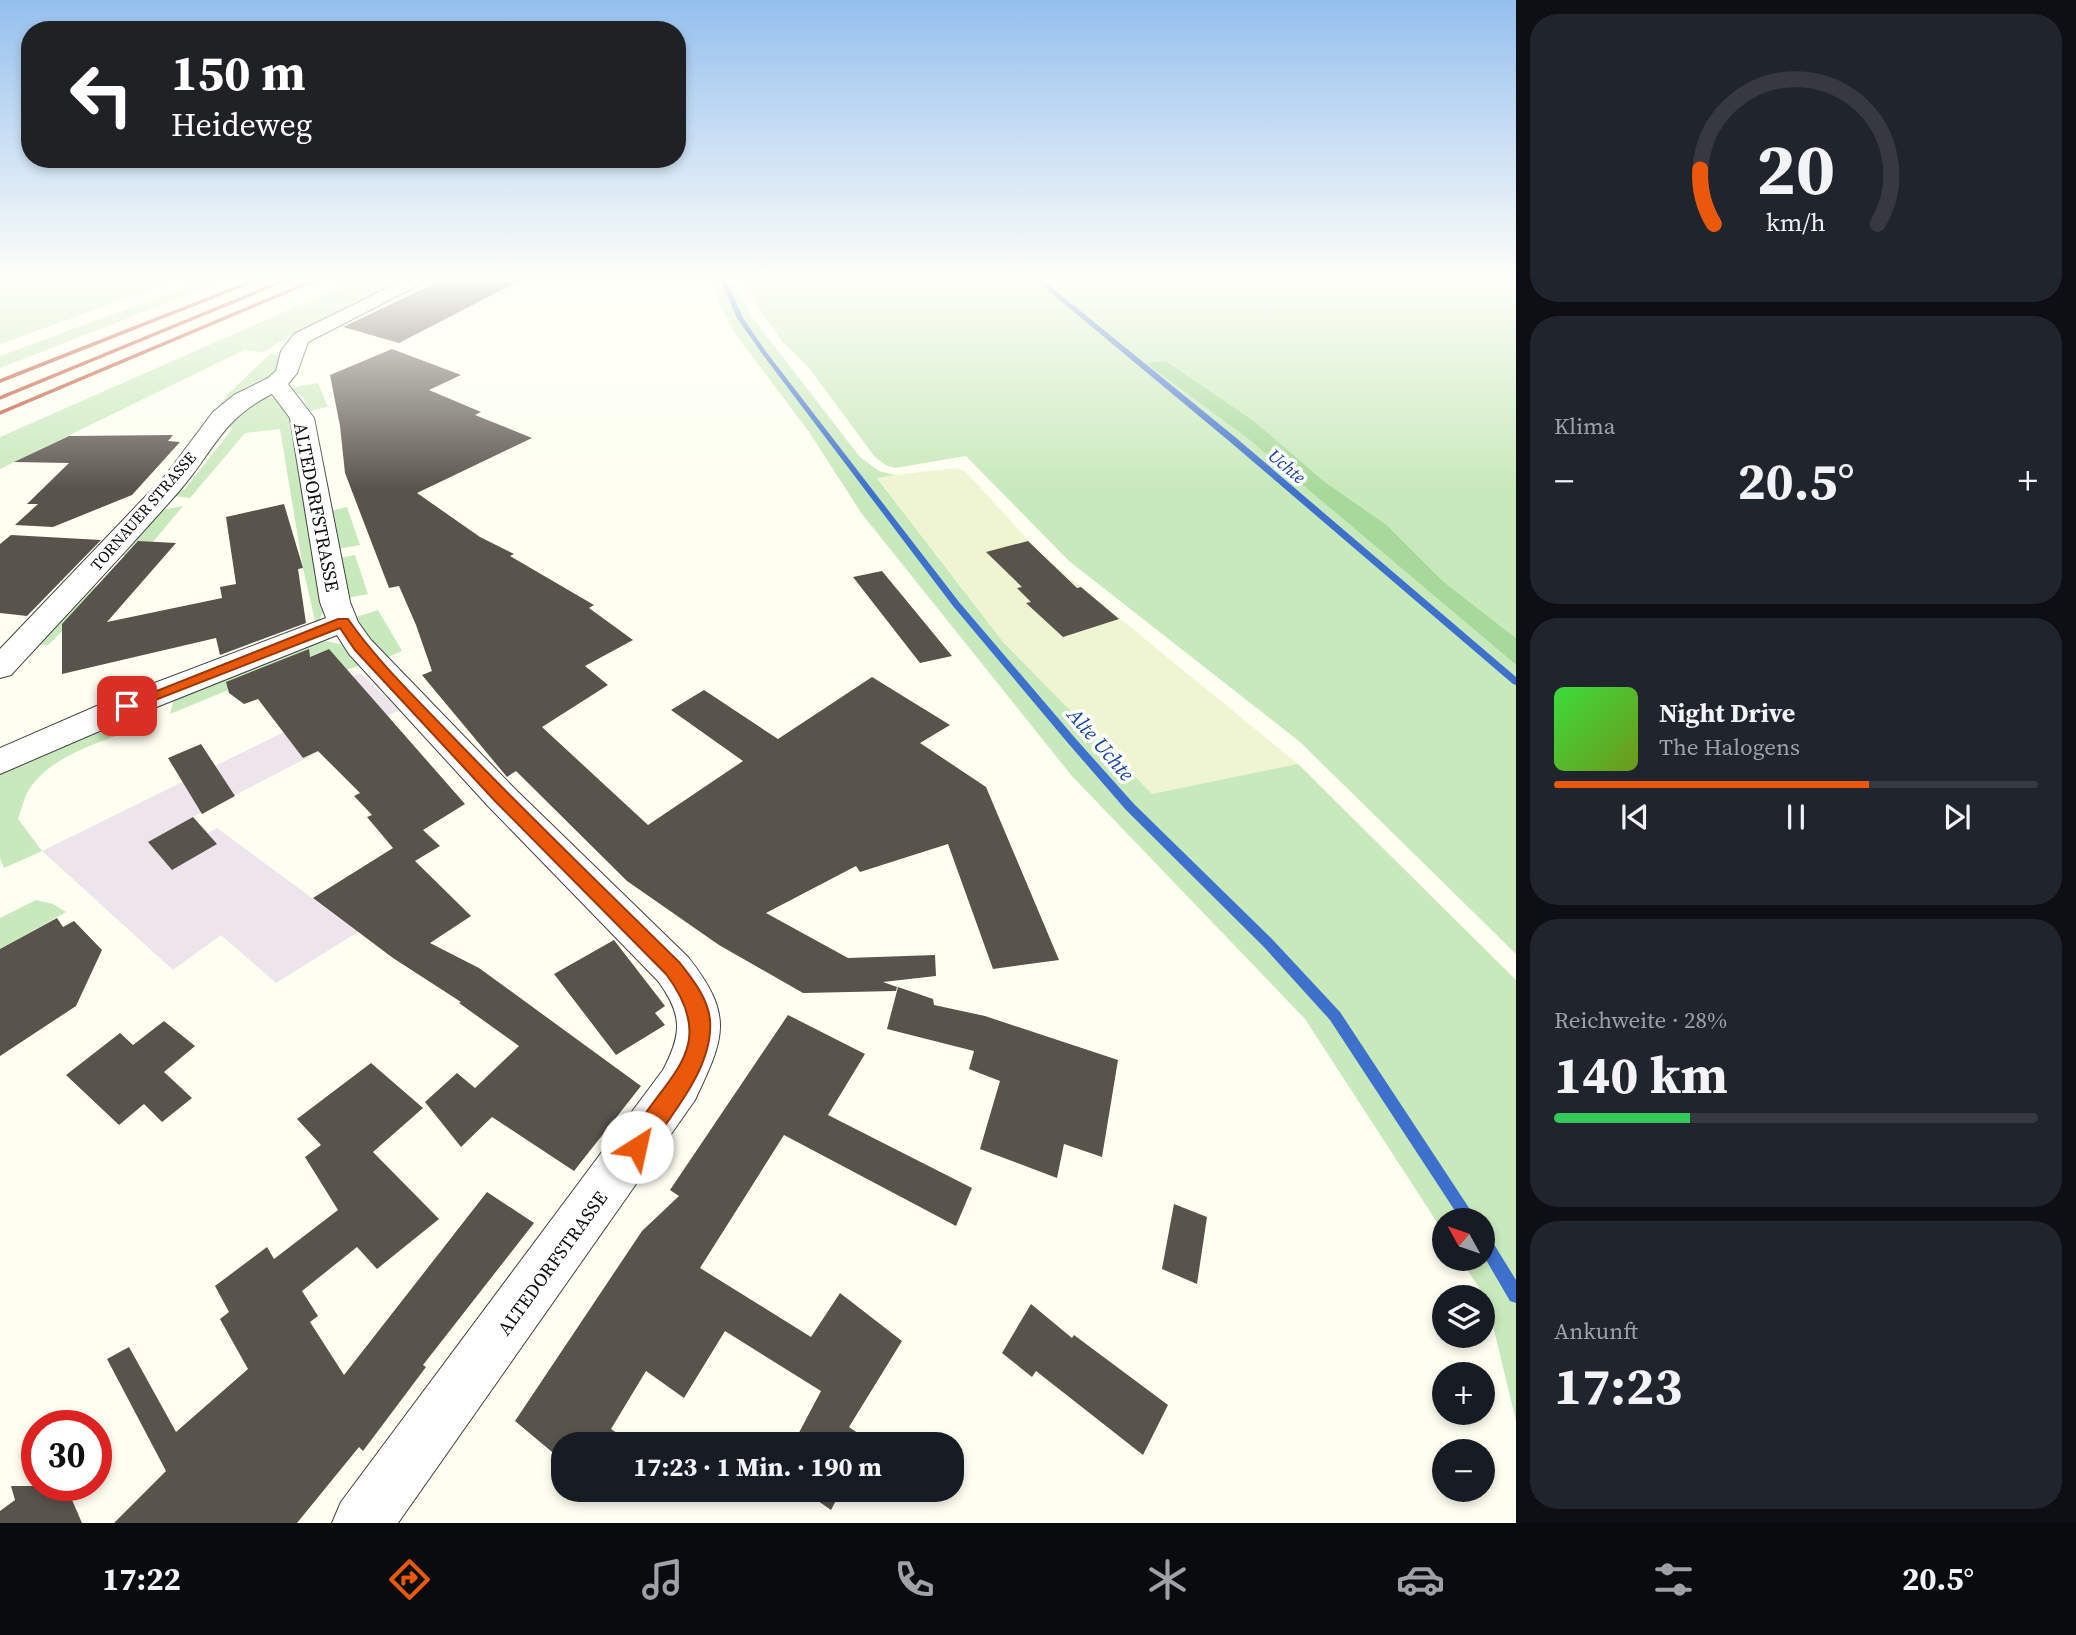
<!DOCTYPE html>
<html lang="de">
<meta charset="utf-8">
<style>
body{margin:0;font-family:"Source Serif 4",serif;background:#20242c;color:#f1f3f6;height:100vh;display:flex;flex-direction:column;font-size:26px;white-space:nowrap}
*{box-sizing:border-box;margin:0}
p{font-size:23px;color:#9ea1a6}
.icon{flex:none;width:38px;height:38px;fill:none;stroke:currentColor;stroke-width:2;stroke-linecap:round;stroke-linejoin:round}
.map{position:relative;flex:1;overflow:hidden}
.side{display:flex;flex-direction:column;gap:14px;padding:14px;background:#0d0f14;width:560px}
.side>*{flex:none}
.hud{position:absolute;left:21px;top:21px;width:665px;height:147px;border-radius:28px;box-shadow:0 4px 10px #0003;background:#202124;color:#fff;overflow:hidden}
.needle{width:46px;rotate:310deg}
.controls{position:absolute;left:1432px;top:1208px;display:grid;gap:14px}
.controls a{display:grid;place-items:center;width:63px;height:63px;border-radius:50%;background:#171b24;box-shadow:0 4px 10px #0003;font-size:35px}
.speed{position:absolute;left:21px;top:1410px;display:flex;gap:14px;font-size:35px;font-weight:700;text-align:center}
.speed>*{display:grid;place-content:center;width:91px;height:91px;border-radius:50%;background:#171b24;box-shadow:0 4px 10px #0003;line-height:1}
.speed .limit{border:10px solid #d22;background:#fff;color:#111}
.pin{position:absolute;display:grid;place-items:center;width:60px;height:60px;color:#fff;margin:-30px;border-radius:14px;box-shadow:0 4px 10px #0006}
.me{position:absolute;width:77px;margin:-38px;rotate:35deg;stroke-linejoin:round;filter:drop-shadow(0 0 5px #0008)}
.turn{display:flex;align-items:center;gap:24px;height:147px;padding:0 35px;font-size:32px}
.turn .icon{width:91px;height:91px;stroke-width:2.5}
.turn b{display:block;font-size:49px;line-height:60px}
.big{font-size:52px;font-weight:700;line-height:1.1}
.side .widget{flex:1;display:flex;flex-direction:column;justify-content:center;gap:10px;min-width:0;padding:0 24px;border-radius:28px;background:#20242c}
.side .dial{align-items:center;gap:0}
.dial svg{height:182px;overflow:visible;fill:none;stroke:#363941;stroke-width:7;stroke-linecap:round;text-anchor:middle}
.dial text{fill:#f1f3f6;stroke:none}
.song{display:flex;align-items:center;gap:21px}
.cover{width:84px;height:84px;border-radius:10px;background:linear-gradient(135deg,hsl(120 70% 55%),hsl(80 70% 35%))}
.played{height:7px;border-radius:4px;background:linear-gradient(90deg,#ea580c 65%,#363941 65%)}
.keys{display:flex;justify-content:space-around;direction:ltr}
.heat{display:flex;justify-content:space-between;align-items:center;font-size:38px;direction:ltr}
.charge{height:10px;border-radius:5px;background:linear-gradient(90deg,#34c759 28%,#363941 0)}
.trip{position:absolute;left:551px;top:1432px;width:413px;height:70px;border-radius:28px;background:#171b24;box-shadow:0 4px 10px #0003;font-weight:700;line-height:70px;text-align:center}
.menu{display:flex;height:112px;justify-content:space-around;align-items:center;background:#090b0e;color:#9ea1a6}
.menu .icon{width:49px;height:49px}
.menu .current{color:#ea580c}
.menu b{font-size:32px;color:#f1f3f6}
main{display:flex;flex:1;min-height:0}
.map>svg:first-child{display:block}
</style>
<main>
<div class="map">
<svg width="1516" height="1523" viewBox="0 0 1516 1523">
<rect width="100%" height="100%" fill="#fefff1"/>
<path fill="#ede4ec" d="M360 673 399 710 193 817 208 833 217 828 358 932 276 983 221 935 173 970 42 851 286 731 271 713Z"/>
<path fill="#eff5d1" d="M956 468 965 471 1042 555 1298 764 1152 795 1003 642 877 477Z"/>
<path fill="#c8e9bb" d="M0 277H187L0 344Z
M213 277H234L0 368V356Z
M363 277H413L298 331 263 352 244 350 0 469V437Z
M708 277H733L752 317 860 457 879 471 895 475 877 478 1003 642 1152 794 1298 764 1516 980V1421L1487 1301 1460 1258H1482V1220H1444V1233L1305 1019 1071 775 862 514 809 432 731 328Z
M744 277H1516V638L1444 582 1387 525 1325 482 1254 421 1166 361 1147 363 1247 438 1516 665V954L1300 742 1069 561 966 456 895 468 887 466 875 457 809 368 782 341 759 309Z
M271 353 282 356 277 373 206 428H200L230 392Z
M318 383 328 407 309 411 303 397 290 388Z
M271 397 284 402 294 427 323 612 318 624 291 639 279 636 315 621 303 568 280 429 245 433 190 498 172 496 185 489 232 429 227 425 245 405Z
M183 506 153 542 48 645 36 644 90 588 101 585 126 557 120 554 161 510Z
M347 507 360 545 332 550 326 512Z
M355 555 368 594 342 599 334 559Z
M378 610 402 651 386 658 353 618Z
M326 641 344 645 364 664 347 670 328 649 170 714 174 699 310 645Z
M130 718 146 725C108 740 55 752 30 788 24 796 22 809 18 819L42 851 4 868 0 858V768Z
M36 900 53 904 66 912 0 949V918Z"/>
<path fill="#a7da9a" d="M1166 361 1254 421 1325 482 1387 525 1444 582 1516 638V665L1247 438 1146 363Z"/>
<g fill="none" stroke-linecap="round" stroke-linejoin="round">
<path fill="#3e71cc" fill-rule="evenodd" d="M719 277H725L743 318 767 353 959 602 1075 738 1134 804 1272 939 1340 1012 1477 1220H1461L1330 1020 1264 947 1126 810 1067 742 953 606 763 355 737 318Z
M1032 277H1039L1235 437 1516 677V685L1513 684 1229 441Z
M1482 1230 1487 1233 1516 1280V1303L1510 1301 1482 1253Z"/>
</g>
<path fill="#58534b" d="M448 277H527L399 343 343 327Z
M392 349 461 375 429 390 481 412 475 415 532 438 417 493 480 537 514 554 510 556 594 605 589 608 633 640 585 666 608 685 542 727 648 825 743 761 671 710 704 690 778 739 872 677 950 725 920 743 986 787 1059 960 993 969 948 844 860 872 856 866 766 913 848 958 935 955 936 976 883 982 897 987 896 991 803 993 719 945 627 881 516 771 507 777 422 675 432 671 416 625 399 586 389 588 345 473 340 426 330 375Z
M173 435 168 441 180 442 132 495 53 527 15 525 38 504H27L69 463 14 462 69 436Z
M284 504 303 568 298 569 306 623 220 655 216 638 62 674V624L138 541 176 543 107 622 222 598 220 587 236 584 226 517Z
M11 535 101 540 27 616 0 613V544Z
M1028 541 1077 588 1081 587 1119 619 1063 637 1026 603 1031 602 1017 588 1022 587 986 552Z
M882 571 952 656 920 663 853 577Z
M309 649 310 657 329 649 465 804 423 830 440 846 415 861 471 916 430 943 479 968 641 1086 574 1171 492 1117 461 1147 425 1102 457 1073 475 1088 519 1046 459 1003 461 1002 393 958 313 898 393 848 367 817 372 815 354 796 360 793 318 751 303 758 258 699 244 704 229 693 226 682Z
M201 744 235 796 202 814 168 758Z
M193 817 217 844 172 870 148 842Z
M57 918 63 927 74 921 102 950 76 1006 0 1056V949Z
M614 940 665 1006 655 1013 665 1025 616 1055 554 974Z
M898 987 933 999 934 1005 985 1016 1118 1060 1102 1157 1064 1144 1057 1178 980 1149 1000 1081 969 1069 974 1051 887 1029Z
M788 1015 865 1054 828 1115 972 1188 956 1226 784 1135 700 1268 811 1337 840 1293 902 1341 849 1427 868 1440 866 1444H793L821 1391 725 1331 684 1398 646 1371 611 1429 633 1444H564V1462L515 1421 642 1231 679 1196 670 1190Z
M164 1021 195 1046 164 1072 192 1098 162 1122 144 1104 119 1125 66 1075 120 1033 133 1045Z
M371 1063 423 1108 373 1152 439 1219 377 1269 357 1247 302 1291 318 1316 310 1322 344 1375 487 1192 534 1223 423 1365 426 1367 363 1451 359 1447 297 1523H114L166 1471 107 1359 129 1347 176 1432 248 1369 220 1319 229 1312 215 1286 267 1247 274 1259 338 1210 305 1157 321 1145 297 1119Z
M1174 1204 1207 1217 1197 1284 1162 1269Z
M1031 1304 1072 1338 1074 1335 1168 1405 1143 1455 1036 1371 1032 1377 1002 1353Z
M11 1486H66L82 1523H0V1511L15 1500Z
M801 1489H842L831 1510Z"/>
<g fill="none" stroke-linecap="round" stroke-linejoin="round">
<g stroke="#424242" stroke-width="2">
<path id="minor" d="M410 277H434L308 342 297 373 288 384 314 418 350 602 358 622 371 640 514 788 688 957C734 1015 725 1037 695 1100L398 1523H332L341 1502 663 1070C682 1034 683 1015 658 981L488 806 349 654 337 635 139 714 0 774V748L115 698 326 618 320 602 290 418 272 394C222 419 215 449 181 489 126 552 68 613 11 675L0 678V649L165 476 213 412 234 395 268 378 276 371 281 351 294 334Z"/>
</g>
<use href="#minor" fill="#fff" fill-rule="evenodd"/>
<path stroke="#be4527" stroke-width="3.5" d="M0 381 263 277
M0 398 293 277
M0 413 322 277"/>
</g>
<linearGradient id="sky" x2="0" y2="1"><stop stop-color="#94bfee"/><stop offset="0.57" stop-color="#fffff9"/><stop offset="1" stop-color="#fffff9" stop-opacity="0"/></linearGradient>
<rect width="1516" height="490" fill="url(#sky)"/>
<path fill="#ea580c" stroke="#983908" stroke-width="2" d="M338 619H348C377 661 415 697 450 734 525 812 603 887 680 963 693 980 708 998 710 1020 714 1068 670 1116 645 1154L637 1157 629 1154 626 1147C656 1079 726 1054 666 974L495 801 355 650 340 628 132 709H121L119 706Z"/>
<g text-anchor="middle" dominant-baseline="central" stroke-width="7" stroke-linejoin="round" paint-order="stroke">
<g font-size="16" fill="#0f0f0f" stroke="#fff">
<text transform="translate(143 511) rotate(-49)">TORNAUER STRASSE</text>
</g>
<g font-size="18" font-style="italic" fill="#1844a1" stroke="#fff">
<text transform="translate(1287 466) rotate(40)">Uchte</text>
</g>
<g font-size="19" fill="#0f0f0f" stroke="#fff">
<text transform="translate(317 507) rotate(79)">ALTEDORFSTRASSE</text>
<text transform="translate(552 1263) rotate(-54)">ALTEDORFSTRASSE</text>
</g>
<g font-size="21" font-style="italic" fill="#1844a1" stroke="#fff">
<text transform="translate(1101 744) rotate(49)">Alte Uchte</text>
</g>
</g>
</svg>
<div class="controls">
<a><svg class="needle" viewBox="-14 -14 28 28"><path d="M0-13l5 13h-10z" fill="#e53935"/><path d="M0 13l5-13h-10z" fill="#9ea1a6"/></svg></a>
<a><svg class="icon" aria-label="layers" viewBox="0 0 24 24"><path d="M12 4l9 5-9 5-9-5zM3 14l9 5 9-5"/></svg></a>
<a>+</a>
<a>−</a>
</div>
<div class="speed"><div class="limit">30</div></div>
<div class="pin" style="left:127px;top:706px;background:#d93025"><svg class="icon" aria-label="arrive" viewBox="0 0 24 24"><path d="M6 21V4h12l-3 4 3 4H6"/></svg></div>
<svg class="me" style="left:637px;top:1147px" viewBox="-20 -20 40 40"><circle r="19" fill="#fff"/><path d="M0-13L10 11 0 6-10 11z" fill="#ea580c"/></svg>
<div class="trip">17:23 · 1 Min. · 190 m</div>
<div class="hud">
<div class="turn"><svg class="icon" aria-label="left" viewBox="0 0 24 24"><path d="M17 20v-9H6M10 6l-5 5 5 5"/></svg><div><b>150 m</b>Heideweg</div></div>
</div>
</div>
<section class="side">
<div class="widget dial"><svg viewBox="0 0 100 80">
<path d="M14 69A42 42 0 1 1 86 69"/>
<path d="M14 69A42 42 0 0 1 8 45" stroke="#ea580c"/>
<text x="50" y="56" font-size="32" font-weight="700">20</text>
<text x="50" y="72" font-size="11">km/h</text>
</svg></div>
<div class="widget"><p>Klima</p>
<div class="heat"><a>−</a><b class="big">20.5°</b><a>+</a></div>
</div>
<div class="widget">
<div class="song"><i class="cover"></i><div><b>Night Drive</b><p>The Halogens</p></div></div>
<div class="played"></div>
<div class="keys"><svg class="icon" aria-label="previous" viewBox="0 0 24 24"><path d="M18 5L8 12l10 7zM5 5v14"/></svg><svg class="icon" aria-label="pause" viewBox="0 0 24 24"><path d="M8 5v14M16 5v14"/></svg><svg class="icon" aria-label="next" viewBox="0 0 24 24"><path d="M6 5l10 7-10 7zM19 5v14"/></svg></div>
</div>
<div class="widget"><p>Reichweite · 28%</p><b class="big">140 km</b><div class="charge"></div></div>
<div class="widget"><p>Ankunft</p><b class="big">17:23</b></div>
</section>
</main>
<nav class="menu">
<b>17:22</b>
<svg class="icon current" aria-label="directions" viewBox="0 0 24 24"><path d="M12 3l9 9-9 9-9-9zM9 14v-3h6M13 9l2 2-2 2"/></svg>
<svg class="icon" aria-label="music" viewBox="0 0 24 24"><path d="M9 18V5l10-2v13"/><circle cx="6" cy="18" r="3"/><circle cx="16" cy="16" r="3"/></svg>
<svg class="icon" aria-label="phone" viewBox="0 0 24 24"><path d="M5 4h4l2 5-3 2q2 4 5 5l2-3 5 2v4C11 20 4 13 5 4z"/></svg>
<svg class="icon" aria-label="climate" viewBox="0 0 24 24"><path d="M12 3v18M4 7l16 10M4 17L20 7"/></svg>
<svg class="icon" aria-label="car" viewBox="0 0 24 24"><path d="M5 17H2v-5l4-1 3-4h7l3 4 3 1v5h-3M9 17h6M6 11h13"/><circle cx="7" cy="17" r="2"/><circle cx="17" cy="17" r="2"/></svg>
<svg class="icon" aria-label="filters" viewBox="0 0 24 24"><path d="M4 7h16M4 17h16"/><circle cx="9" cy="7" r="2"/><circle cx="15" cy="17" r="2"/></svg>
<b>20.5°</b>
</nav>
